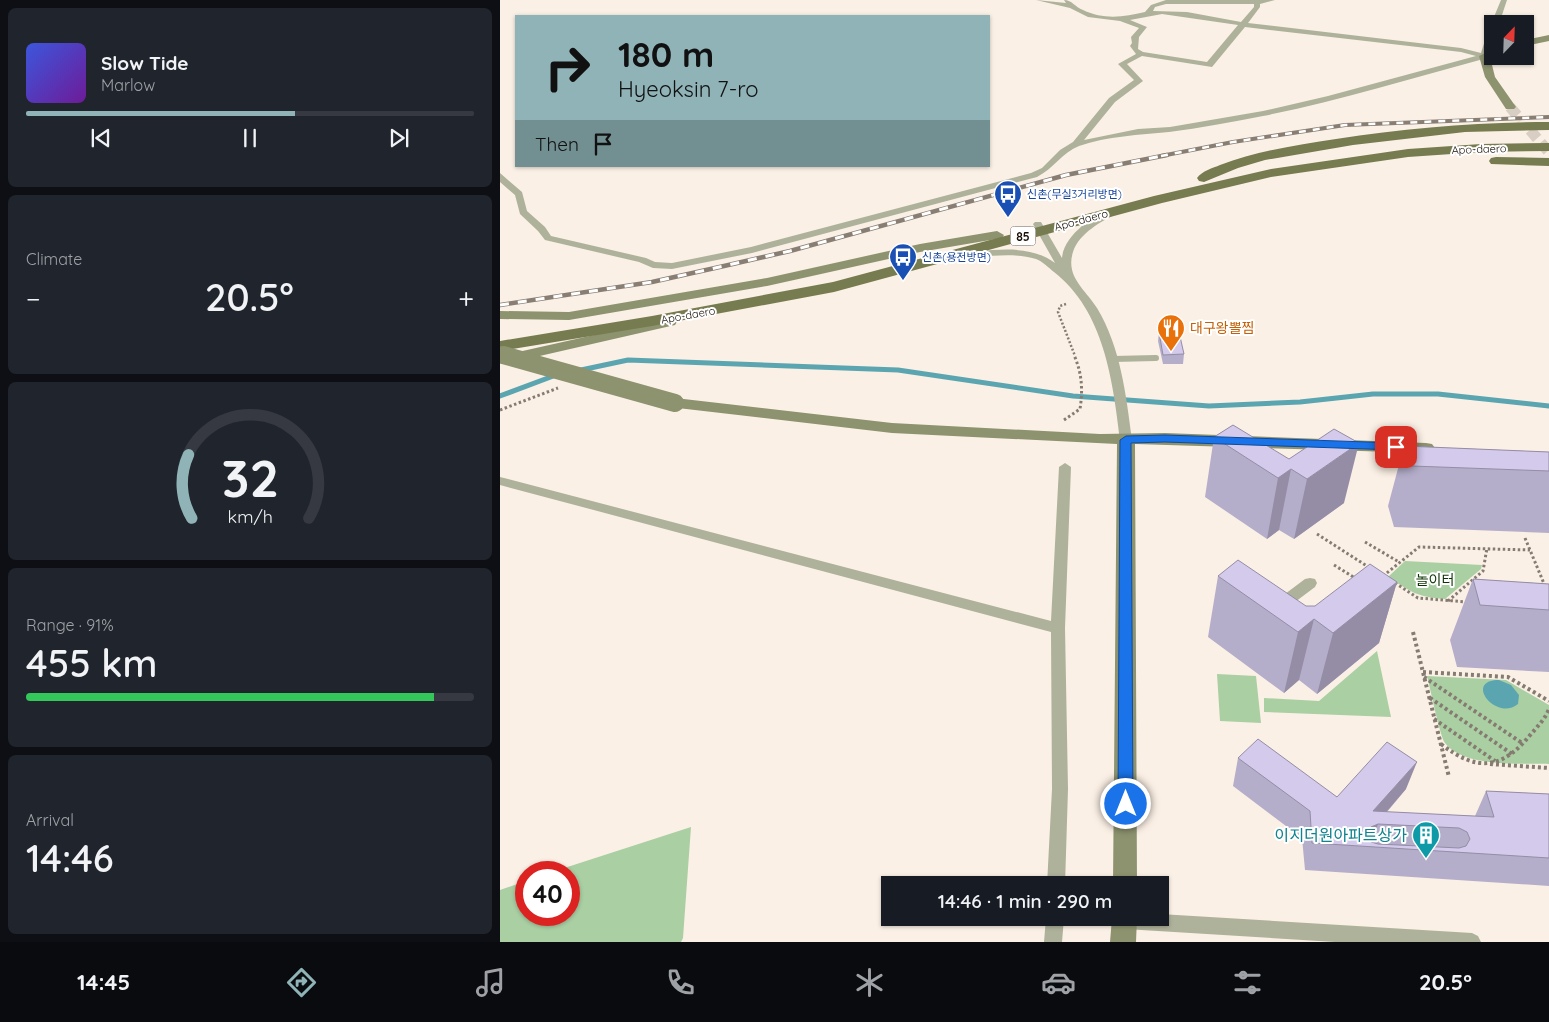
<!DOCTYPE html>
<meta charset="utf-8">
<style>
body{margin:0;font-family:Quicksand,"Noto Sans KR",sans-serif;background:#20242c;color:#f1f3f6;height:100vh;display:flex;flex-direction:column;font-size:19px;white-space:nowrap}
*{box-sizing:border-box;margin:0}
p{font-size:16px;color:#9ea1a6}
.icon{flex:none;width:28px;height:28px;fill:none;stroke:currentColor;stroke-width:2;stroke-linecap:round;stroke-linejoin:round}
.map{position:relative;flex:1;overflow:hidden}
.side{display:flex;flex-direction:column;gap:8px;padding:8px;background:#0d0f14;width:500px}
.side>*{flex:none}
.guide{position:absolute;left:15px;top:15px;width:475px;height:152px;border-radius:0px;box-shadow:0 1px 4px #0004;background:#8fb3b7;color:#111;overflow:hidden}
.needle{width:32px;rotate:23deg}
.fabs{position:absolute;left:984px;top:15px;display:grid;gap:10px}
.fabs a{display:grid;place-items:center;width:50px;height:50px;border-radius:0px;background:#171b24;box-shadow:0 1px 4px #0004;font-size:25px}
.speed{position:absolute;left:15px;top:861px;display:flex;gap:10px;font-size:25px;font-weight:700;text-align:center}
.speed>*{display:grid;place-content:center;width:65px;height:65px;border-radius:50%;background:#171b24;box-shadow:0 1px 4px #0004;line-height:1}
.speed .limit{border:8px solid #d22;background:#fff;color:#111}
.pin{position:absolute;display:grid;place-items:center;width:42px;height:42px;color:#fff;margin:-21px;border-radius:10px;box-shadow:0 2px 8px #0006}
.me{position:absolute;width:55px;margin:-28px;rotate:0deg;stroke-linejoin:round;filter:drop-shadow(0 0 4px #0008)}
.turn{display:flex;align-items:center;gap:18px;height:105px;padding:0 20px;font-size:22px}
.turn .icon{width:65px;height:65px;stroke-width:2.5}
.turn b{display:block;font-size:35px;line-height:42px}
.then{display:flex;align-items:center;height:48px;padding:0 20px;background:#0003;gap:10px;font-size:19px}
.big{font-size:38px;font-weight:600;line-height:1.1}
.side .card{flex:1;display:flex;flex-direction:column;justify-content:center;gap:8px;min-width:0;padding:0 18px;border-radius:8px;background:#20242c}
.side .dial{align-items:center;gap:0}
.dial svg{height:130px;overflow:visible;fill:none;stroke:#363941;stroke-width:7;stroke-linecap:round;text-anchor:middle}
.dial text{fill:#f1f3f6;stroke:none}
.song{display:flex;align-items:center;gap:15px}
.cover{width:60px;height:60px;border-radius:8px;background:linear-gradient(135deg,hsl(230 70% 55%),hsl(280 70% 35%))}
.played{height:5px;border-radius:2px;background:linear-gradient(90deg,#8fb3b7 60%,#363941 60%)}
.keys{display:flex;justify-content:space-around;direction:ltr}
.heat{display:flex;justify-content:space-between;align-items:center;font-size:28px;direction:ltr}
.charge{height:8px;border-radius:4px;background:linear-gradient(90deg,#34c759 91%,#363941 0)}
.trip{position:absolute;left:381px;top:876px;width:288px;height:50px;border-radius:0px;background:#171b24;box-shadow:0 1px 4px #0004;font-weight:600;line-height:50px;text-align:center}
.tab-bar{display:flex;height:80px;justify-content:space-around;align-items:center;background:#090b0e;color:#9ea1a6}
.tab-bar .icon{width:35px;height:35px}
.tab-bar .on{color:#8fb3b7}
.tab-bar b{font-size:22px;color:#f1f3f6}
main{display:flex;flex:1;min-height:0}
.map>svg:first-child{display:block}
</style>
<main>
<section class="side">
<div class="card">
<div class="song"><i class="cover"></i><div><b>Slow Tide</b><p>Marlow</p></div></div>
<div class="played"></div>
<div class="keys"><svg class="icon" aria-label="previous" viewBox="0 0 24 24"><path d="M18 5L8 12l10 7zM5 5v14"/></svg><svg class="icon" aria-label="pause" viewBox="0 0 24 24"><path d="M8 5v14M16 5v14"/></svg><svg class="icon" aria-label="next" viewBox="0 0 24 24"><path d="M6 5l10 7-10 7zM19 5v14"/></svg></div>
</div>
<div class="card"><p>Climate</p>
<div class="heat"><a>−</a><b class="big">20.5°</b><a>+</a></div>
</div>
<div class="card dial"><svg viewBox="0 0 100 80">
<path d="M14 69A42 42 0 1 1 86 69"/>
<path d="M14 69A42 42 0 0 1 12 30" stroke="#8fb3b7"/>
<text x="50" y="56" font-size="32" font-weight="700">32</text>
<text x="50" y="72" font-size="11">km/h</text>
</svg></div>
<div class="card"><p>Range · 91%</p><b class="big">455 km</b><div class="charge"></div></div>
<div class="card"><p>Arrival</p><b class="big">14:46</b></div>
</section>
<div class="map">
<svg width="1049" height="942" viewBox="0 0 1049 942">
<rect width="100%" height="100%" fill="#fbf0e5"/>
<path fill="#aacfa3" d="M905 561 982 565 981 569 945 599C916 597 912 592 888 577Z
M877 651 891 717 764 712V698L819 701Z
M717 674 756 676 761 723 720 721Z
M927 676 1006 680 1049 705V764C1021 763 964 768 945 743 940 737 930 687 927 676Z
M191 827 183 938 181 942H0V890L26 881V915H69V872H52Z"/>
<path fill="#5ba5b1" d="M999 680 1011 685 1019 695 1018 704C996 722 963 680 999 680Z"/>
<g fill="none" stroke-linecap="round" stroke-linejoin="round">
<path stroke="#5ba5b1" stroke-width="5" d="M81 370 128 360 398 370 573 396 709 406 800 402 873 394H938L1049 406
M0 396 56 375"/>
<path stroke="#d9cec3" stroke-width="11" stroke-dasharray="11 5.5" stroke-linecap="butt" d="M1010 107 1021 120
M1030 130 1048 151"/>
<path stroke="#857b71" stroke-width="2.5" stroke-dasharray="2 2" stroke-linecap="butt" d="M566 304 560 306 558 312 575 356"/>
<path stroke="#857b71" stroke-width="3" stroke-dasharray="2.5 2.5" stroke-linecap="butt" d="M0 410 58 388
M564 420 580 409C583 390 582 373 574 355
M817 534 870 568
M1025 538 1045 586
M865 542 899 562
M834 565 855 578
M883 576 919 547 1030 550
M895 583 918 598 967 602
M948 601 983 571 987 548"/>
<path stroke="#857b71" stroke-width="4" stroke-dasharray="3 3" stroke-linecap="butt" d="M913 632 949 777
M923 672 1008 677 1049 701
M924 677 1022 743
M930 698 1012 754
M934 719 995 761
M941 744C977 772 1002 770 1031 734 1038 726 1045 719 1049 709
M990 764 1049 768"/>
<path stroke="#aeb29a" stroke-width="6" d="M613 359 656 358"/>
<path fill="#aeb29a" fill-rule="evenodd" d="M536 0 566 3 564 0C572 0 575 7 583 10 604 20 624 17 645 12L651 5 666 0H775L760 4V7L748 23 961 48 981 53 988 31 992 29V41L987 58C912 78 838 101 763 116 732 122 700 128 669 132 640 135 607 136 579 146 563 152 553 169 537 177L252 253 172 269 153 268 139 262 45 240 38 231 20 214 15 195 0 182V173L22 192 27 211 45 227 51 236 146 258 155 262 172 263 251 247 531 173 542 168 560 150 573 142 609 98 634 80 618 64 636 54 630 46 632 43 631 37 639 28 620 21 588 17 570 8ZM666 4H754V7L741 22 687 12 653 11 655 7ZM662 14 738 25 707 62 643 52 638 49 639 37 647 27 630 20ZM745 27 961 52 976 56 828 96 763 111 670 127 638 129 584 140 615 102 643 81 627 64 642 56 712 67Z
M1001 0H1007L999 24H992V25L991 24Z
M615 208 618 209V213C602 221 579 233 573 252 565 277 586 290 597 308 621 348 626 395 632 440L626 444 620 440C613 381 604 311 554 272 549 268 542 261 536 259 509 251 477 258 449 261L444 258 449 255C483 252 526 241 555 263L533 224 535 222H541L562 258C564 235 594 214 615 208Z
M565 463 571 467 565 628 568 789 565 885H547L552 789 551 632 0 485V477L551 621 559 467Z
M810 578 815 579 817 583 815 587 783 611 778 612 773 611 771 607 773 603 805 579Z
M660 914 972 933 978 936 981 942H835L625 929 619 926 616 920 617 918H660Z
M546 918H564L562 942H544Z"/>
<path fill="#8d936f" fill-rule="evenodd" d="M1049 35V41L1025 46V40Z
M992 50 993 56 990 57 995 77 1016 107 1014 109H1006L985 77 979 56Z
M497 231 504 235 502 238 420 252 267 286 69 320 0 319V311L69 312 267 278 420 244Z
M170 318 175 319 177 322 175 325 5 364 0 362V356Z
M175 398 392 423 600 434 665 433 926 443 932 444 935 448 932 452 926 453 635 444 637 885H613L617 444 392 433 169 407 167 403 169 399Z
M612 918H637L636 942H610Z"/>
<path fill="#767c50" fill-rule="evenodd" d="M1049 122V130L965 132 853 145 765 160 738 168 704 182 699 181 697 178C702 171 713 168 720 165 757 151 797 145 836 139 906 128 977 122 1049 122Z
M1049 143V151L981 152 908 157 771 177 662 203 334 292 152 326 0 351V341L152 316 333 282 654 196 771 169 908 149 981 144Z
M996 157 1049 158V166L991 164 989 161 991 158Z"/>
<g stroke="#887e74" stroke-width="4">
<path id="rail-far1" d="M661 156 733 142 845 125 1049 117"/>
</g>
<g stroke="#887e74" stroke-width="4.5">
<path id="rail" d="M0 305 152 282 224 266 290 251 566 175 667 155"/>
</g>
<use href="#rail-far1" stroke="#fff" stroke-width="2.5" stroke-dasharray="7" stroke-linecap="butt"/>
<use href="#rail" stroke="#fff" stroke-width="3" stroke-dasharray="9" stroke-linecap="butt"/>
<path stroke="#8d936f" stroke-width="14" d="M0 354 8 356"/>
<path stroke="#8d936f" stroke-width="18" d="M3 355 175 403"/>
</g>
<path fill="#b5aecb" d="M659 332 684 354 683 364H663L658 341Z
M733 425 844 503 794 539 779 530 767 539 705 497 714 437Z
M904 446 1049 452V533L894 527 888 506Z
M718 576 806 606H815L897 582 879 643 817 694 799 680 784 693 708 637Z
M973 579 1049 584V672L957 667 950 640Z
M738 758 837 797 906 789 887 812 975 816 986 791 1049 794V886L805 870 802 838 733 786Z"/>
<path fill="#948da5" d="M859 443 844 503 794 539 807 479Z
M791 469 779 530 767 539 778 478Z
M897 582 879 643 817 694 833 633Z
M814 619 799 680 784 693 798 632Z
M917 762 906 789 875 825 878 824 870 847 864 838 873 811Z"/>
<path fill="#d3caec" stroke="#948da5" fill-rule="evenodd" d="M659 332H679L684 354 663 355Z
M733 425 789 459 834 429 859 443 807 479 791 469 778 478 714 437Z
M904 446 1049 452V471L912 466Z
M738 560 806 606H815L870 564 897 582 833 633 814 619 798 632 718 576Z
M973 579 1049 584V610L980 605Z
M758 739 837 797 887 742 917 762 873 811 994 817 986 791 1049 794V858L812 843 810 811 738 758ZM878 824 959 828 967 832 970 839 966 846 959 848 878 844 871 842 867 835 871 827Z"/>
<path fill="#1a73e8" stroke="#114b97" d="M665 435 896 443 901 447 896 450 665 442 631 443 633 804 631 809 626 811 621 809 618 804 620 440 626 436Z"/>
<defs>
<g id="bus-pin" transform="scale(1.4375)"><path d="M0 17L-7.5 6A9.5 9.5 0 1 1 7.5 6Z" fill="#1a4fb4" stroke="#fff"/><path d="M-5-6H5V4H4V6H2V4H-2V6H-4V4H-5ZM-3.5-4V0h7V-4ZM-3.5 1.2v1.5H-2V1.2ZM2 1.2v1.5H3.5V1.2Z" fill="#fff"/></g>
<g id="restaurant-pin" transform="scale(1.4375)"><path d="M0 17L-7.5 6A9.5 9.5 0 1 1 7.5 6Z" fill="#e8710a" stroke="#fff"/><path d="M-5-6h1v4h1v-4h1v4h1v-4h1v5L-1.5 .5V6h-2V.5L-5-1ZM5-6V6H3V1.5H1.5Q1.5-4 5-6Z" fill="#fff"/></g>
<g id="building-pin" transform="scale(1.4375)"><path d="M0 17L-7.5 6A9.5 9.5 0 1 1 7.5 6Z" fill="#0f9aa8" stroke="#fff"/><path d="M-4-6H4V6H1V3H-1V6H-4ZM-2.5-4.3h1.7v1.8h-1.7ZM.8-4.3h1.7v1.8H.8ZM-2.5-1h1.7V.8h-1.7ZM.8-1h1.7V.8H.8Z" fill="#fff"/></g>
</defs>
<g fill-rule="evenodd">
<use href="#bus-pin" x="508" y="194"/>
<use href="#bus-pin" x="403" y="257"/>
<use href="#restaurant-pin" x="671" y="328"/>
<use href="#building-pin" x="926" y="835"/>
</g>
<g text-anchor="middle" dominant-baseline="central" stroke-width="4" stroke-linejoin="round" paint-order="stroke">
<g font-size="11" fill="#160d04" stroke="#fff">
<text transform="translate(979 149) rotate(-2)">Apo-daero</text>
<text transform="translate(581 220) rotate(-15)">Apo-daero</text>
<text transform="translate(188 315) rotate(-10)">Apo-daero</text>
</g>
<g font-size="11" fill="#164399" stroke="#fff" text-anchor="start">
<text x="527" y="194">신촌(무실3거리방면)</text>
<text x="422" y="257">신촌(용전방면)</text>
</g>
<rect fill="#fff" stroke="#5c564f" stroke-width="1" x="510.5" y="226.5" width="25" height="19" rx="4"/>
<g font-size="12" font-weight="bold" fill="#160d04">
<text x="523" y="236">85</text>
</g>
<g font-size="14" fill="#c56008" stroke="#fff" text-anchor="start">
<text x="690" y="328">대구왕뽈찜</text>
</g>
<g font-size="14" fill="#0d3304" stroke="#fff">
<text x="935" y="580">놀이터</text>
</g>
<g font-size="16" fill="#0d838f" stroke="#fff" text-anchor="end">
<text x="907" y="835">이지더원아파트상가</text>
</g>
</g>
</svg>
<div class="fabs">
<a><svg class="needle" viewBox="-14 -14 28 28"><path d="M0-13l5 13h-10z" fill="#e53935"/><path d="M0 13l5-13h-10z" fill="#9ea1a6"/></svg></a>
</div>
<div class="speed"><div class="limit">40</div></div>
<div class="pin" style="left:896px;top:447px;background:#d93025"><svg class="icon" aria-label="arrive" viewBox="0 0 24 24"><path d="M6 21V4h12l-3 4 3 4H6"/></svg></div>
<svg class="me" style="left:626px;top:804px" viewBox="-20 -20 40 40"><circle r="17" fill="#1a73e8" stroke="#fff" stroke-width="3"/><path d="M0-11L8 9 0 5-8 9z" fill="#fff"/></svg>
<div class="trip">14:46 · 1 min · 290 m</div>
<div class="guide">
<div class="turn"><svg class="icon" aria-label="right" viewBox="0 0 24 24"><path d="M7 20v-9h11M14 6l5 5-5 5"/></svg><div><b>180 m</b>Hyeoksin 7-ro</div></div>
<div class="then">Then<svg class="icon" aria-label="arrive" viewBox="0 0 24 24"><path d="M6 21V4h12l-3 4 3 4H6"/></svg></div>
</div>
</div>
</main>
<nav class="tab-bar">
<b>14:45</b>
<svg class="icon on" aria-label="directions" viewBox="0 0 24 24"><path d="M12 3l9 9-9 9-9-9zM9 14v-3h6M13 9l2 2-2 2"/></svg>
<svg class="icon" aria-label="music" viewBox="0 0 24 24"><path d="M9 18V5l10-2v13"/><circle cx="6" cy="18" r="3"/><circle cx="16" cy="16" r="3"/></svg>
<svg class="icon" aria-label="phone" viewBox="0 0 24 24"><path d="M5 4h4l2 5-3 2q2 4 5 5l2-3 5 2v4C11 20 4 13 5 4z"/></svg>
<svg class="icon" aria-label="climate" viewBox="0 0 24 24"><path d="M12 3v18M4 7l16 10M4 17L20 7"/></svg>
<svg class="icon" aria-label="car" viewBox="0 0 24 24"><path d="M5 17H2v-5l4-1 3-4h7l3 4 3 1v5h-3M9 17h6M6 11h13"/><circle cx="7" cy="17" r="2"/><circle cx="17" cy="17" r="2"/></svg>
<svg class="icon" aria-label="filters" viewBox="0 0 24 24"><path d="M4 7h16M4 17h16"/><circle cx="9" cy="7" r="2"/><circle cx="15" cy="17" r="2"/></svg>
<b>20.5°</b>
</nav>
